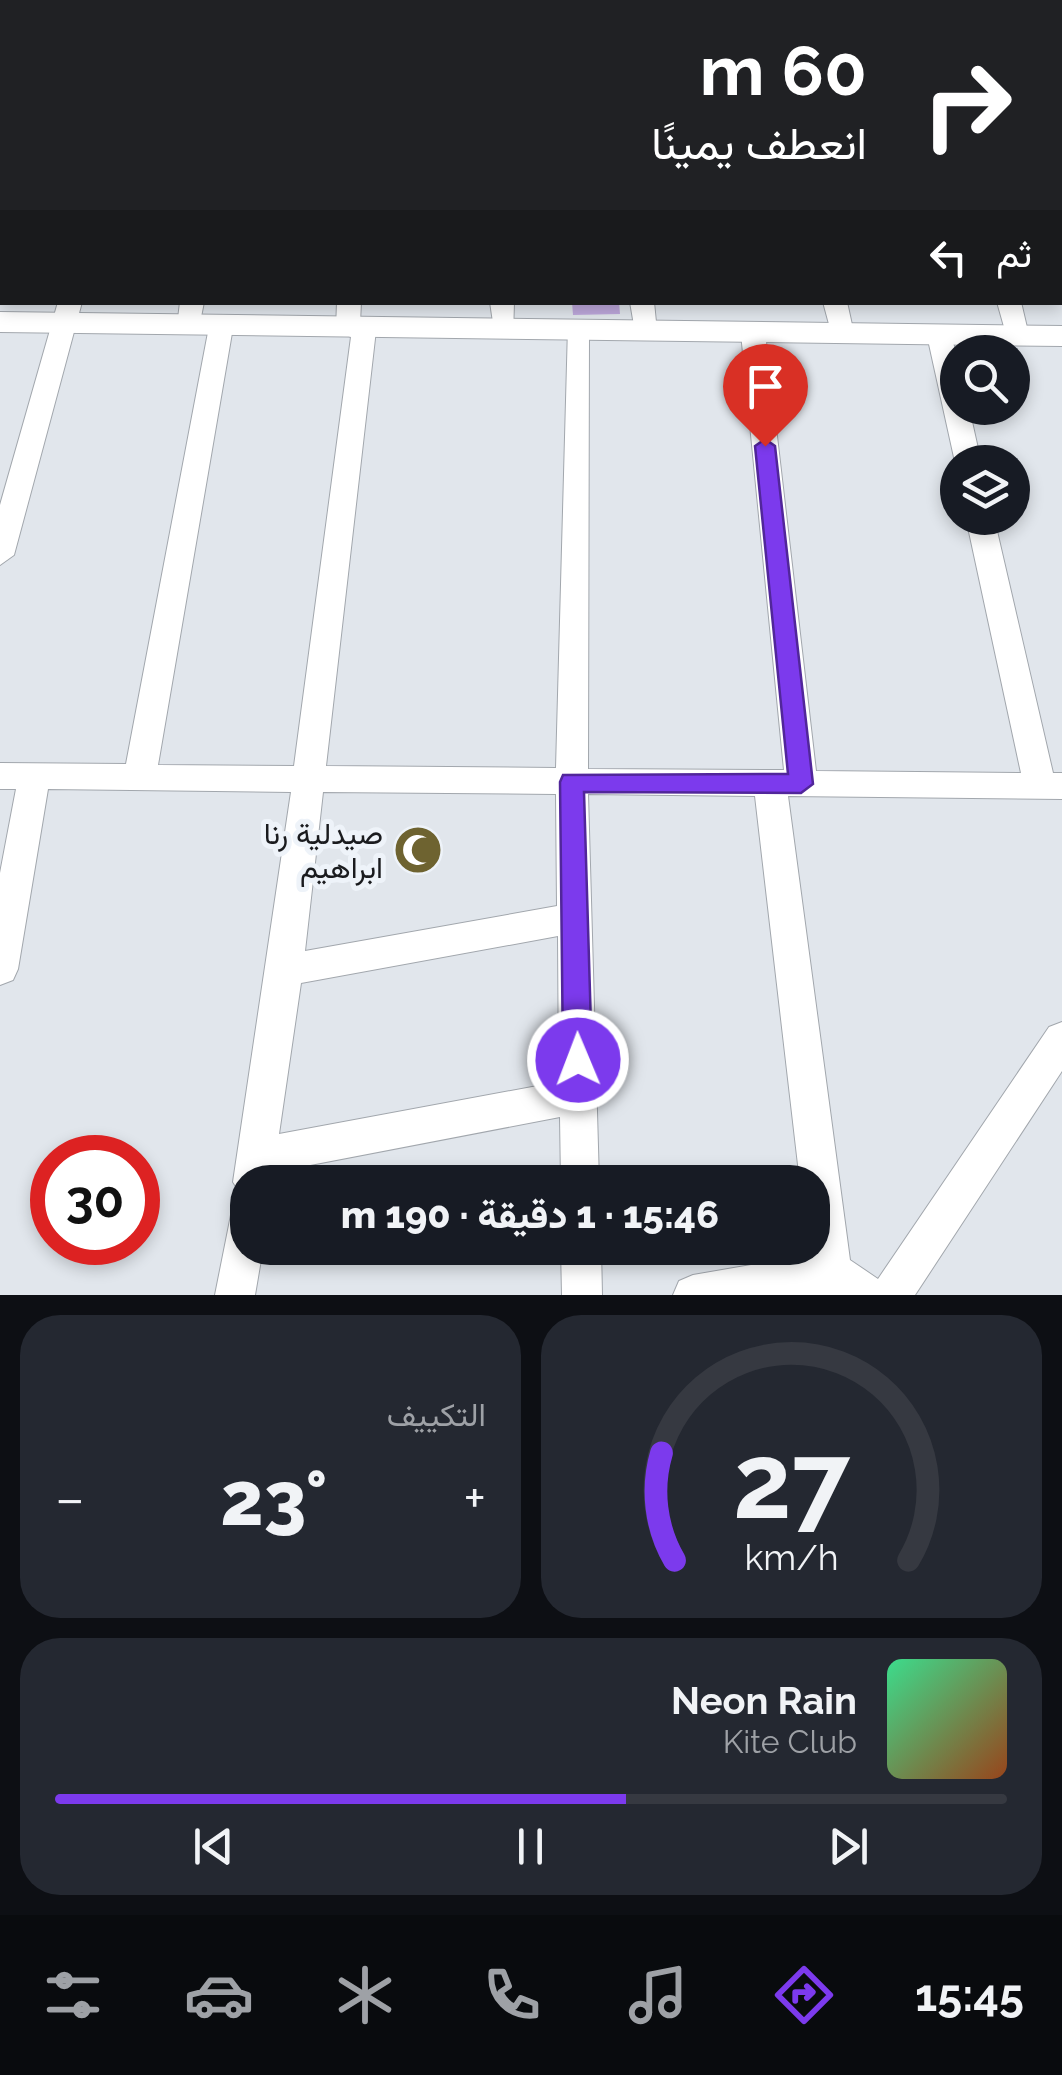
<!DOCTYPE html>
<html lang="ar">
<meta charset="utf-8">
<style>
body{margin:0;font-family:Raleway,Vazirmatn,sans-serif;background:#242831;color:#f1f3f6;direction:rtl;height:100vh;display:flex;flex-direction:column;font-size:38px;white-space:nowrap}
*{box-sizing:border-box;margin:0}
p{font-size:32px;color:#9ea1a6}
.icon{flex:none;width:55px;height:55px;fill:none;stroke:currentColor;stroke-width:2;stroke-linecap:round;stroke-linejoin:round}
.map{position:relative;height:1295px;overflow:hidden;direction:ltr}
.sheet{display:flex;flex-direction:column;gap:20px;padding:20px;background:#0d0f14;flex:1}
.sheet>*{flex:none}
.top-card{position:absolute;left:0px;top:0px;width:1062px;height:305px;box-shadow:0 5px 15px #0003;direction:rtl;background:#202124;color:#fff;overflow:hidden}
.buttons{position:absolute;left:940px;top:335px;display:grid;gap:20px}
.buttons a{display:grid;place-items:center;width:90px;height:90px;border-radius:50%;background:#171b24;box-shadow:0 5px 15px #0003;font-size:50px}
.speed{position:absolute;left:30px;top:1135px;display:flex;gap:20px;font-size:50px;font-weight:700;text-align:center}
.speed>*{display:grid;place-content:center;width:130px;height:130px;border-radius:50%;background:#171b24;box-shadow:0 5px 15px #0003;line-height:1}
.speed .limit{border:15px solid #d22;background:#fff;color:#111}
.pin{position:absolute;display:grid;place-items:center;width:85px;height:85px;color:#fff;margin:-102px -42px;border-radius:50% 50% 50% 0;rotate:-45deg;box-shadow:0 0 10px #0007}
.pin .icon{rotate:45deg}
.me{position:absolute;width:110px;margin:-55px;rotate:359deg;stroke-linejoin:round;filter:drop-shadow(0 0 8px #0008)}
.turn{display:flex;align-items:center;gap:35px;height:210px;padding:0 30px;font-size:45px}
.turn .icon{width:130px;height:130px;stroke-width:2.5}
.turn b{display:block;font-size:70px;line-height:85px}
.then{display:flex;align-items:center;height:95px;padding:0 30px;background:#0003;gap:20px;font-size:38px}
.big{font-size:75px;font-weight:800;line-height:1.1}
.sheet .widget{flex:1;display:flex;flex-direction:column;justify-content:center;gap:15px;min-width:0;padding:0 35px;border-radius:40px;background:#242831}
.sheet .dial{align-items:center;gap:0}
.dial svg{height:260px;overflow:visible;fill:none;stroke:#363941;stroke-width:7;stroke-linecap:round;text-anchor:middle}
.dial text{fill:#f1f3f6;stroke:none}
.song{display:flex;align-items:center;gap:30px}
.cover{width:120px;height:120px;border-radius:15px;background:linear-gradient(135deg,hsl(150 70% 55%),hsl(20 70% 35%))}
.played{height:10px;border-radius:5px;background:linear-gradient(90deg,#7c3aed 60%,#363941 60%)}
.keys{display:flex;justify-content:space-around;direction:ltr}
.heat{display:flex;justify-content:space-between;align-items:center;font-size:55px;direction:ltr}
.sheet .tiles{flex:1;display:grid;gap:20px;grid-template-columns:1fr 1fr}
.widget:last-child{grid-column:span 2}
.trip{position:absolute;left:230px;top:1165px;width:600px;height:100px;border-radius:40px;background:#171b24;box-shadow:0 5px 15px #0003;font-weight:800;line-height:100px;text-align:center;direction:rtl}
.menu{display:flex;height:160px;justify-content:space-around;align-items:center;background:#090b0e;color:#9ea1a6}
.menu .icon{width:70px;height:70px}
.menu .current{color:#7c3aed}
.menu b{font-size:45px;color:#f1f3f6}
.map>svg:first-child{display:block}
</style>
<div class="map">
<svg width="1062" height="1295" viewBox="0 0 1062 1295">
<rect width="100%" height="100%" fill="#e1e6ec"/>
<path fill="#bea8dc" d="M572 302H619L620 314 573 315Z"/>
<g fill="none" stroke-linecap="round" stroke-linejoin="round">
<g stroke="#a2a7ad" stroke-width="2">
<path id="minor" d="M464 0H484L485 2H466Z
M0 67H2V79H0Z
M1060 96H1062V108H1060Z
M1060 176H1062V190H1060Z
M58 302H82L14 555 0 565V505Z
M180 302H204L198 332 189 334 177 327Z
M337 302H361L360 323 373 325 376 330 326 766 556 768 568 327 577 324 589 332 588 769 784 770 741 333 744 328 753 325 765 333 816 771 1021 773 966 518H994L1053 773H1062V799L788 796 850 1260 878 1279 1049 1027 1062 1022V1071L915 1295H673L679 1281 693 1275 809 1255 808 1248H812V1182H800L755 796 588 794 599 1182H561L560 1117 274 1172 272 1182H248V1248H263L255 1295H215L234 1200 243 1197 233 1182 291 792 48 789 18 969 13 980 0 985V873L16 789H0V763L126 764 209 327 221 320 233 327 158 765 294 766 351 337 336 330ZM323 792 556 794 557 906 305 951ZM558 936 559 1082 279 1134 301 983Z
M490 302H514L513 336H495Z
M630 302H654L657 332 654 337H636Z
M823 302H847L854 334 851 339H833Z
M997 302H1021L1029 336 1026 341H1008Z
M939 327 951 335 958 361V408H969L981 462H958V467L955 462 927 335Z
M561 1248H601L602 1295H562Z"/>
</g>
<g stroke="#a2a7ad" stroke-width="2">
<path id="secondary" d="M126 0H210L212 2H128Z
M0 312 1062 326V346L0 332Z"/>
</g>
<use href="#minor" fill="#fff" fill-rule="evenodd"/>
<use href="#secondary" fill="#fff" fill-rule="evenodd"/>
</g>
<path fill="#7c3aed" stroke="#51269a" stroke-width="2.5" d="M765 439 775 446 813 784 801 793 584 792 592 1060 587 1069 578 1073 568 1069 563 1060 560 782 563 775 788 774 755 446Z"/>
<defs>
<g id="mosque-disc" transform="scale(2.5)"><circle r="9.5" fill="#6e6330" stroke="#eef3f9"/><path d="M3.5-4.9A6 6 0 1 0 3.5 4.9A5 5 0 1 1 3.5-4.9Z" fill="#fff"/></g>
</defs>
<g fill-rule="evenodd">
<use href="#mosque-disc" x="418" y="850"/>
</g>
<g text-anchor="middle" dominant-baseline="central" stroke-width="10" stroke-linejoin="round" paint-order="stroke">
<g font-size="30" fill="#1a1b1e" stroke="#eef3f9" text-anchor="end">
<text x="383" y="833">صيدلية رنا<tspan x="383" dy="34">ابراهيم</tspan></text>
</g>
</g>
</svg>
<div class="buttons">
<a><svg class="icon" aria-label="search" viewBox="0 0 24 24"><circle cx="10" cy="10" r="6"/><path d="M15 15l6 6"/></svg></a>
<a><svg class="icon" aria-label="layers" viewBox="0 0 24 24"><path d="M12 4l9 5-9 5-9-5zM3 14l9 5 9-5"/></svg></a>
</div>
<div class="speed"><div class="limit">30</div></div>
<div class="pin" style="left:765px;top:446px;background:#d93025"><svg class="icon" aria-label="arrive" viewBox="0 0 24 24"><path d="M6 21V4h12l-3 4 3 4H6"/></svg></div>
<svg class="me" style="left:578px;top:1060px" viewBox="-20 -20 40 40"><circle r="17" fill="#7c3aed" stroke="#fff" stroke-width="3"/><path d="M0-11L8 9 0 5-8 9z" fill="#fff"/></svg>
<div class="trip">15:46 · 1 دقيقة · 190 m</div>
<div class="top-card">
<div class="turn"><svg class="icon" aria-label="right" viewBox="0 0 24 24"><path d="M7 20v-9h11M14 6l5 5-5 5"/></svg><div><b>60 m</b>انعطف يمينًا</div></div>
<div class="then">ثم<svg class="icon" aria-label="left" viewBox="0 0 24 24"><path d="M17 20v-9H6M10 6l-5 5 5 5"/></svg></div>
</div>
</div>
<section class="sheet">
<div class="tiles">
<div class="widget dial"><svg viewBox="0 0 100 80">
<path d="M14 69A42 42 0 1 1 86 69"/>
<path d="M14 69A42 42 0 0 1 10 36" stroke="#7c3aed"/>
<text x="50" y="56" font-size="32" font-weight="700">27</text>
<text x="50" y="72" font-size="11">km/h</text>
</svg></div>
<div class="widget"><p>التكييف</p>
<div class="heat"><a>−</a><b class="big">23°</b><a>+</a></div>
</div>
<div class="widget">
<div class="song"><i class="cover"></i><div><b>Neon Rain</b><p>Kite Club</p></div></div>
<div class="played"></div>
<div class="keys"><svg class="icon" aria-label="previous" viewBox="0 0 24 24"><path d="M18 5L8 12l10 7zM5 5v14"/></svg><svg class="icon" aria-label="pause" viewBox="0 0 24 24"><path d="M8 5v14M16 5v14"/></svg><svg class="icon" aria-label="next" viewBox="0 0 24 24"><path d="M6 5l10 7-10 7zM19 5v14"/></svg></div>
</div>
</div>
</section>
<nav class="menu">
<b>15:45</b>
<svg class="icon current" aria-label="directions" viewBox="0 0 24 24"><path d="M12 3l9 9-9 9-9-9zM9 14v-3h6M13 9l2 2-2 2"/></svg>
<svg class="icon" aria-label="music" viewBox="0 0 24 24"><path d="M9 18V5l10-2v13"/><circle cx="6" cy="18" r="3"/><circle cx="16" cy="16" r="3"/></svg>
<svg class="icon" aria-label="phone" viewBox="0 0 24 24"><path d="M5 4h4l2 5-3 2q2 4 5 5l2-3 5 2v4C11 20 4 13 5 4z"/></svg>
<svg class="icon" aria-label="climate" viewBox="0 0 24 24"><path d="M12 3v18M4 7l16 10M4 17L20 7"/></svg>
<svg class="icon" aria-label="car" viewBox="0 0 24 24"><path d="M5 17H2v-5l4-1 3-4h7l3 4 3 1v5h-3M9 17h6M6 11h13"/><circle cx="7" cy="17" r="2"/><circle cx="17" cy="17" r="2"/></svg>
<svg class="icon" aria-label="filters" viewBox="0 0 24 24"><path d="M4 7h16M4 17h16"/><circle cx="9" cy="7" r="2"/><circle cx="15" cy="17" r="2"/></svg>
</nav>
